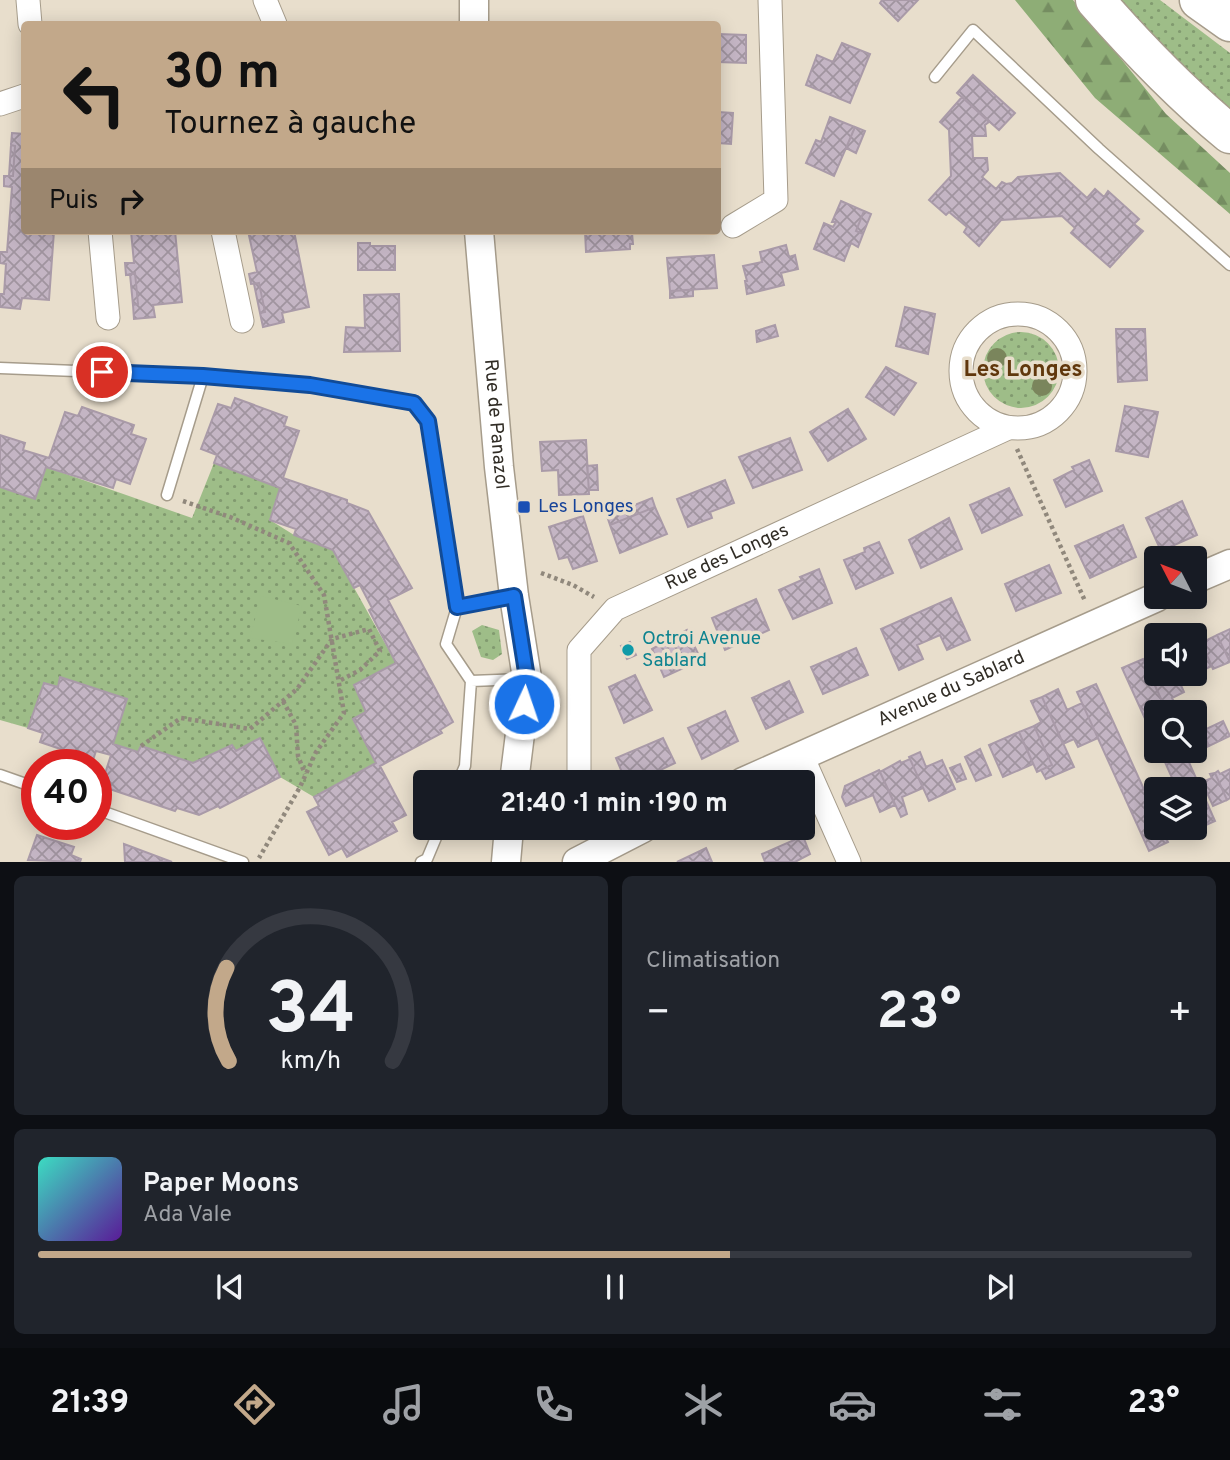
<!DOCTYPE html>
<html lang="fr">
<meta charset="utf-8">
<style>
body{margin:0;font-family:Overpass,sans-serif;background:#20242c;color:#f1f3f6;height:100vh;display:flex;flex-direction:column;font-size:26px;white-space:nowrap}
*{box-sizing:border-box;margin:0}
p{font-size:23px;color:#9ea1a6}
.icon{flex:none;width:38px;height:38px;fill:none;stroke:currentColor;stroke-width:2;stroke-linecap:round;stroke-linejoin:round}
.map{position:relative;height:862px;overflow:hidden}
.sheet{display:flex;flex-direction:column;gap:14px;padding:14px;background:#0d0f14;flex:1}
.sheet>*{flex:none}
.guide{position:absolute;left:21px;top:21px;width:700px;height:214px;border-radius:7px;box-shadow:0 4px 18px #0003;background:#c2a88a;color:#111;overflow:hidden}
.needle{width:46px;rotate:312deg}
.controls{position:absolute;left:1144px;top:546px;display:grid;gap:14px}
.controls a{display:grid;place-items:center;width:63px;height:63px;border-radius:7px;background:#171b24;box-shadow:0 4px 18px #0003;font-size:35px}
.speed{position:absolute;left:21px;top:749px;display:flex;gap:14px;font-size:35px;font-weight:700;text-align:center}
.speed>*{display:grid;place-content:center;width:91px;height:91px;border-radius:50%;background:#171b24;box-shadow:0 4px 18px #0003;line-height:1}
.speed .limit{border:10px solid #d22;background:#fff;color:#111}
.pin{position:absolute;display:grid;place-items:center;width:60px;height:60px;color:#fff;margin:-30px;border:4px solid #fff;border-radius:50%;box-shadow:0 2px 7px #0007}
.me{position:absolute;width:77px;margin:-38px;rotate:3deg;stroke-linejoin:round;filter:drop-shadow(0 0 5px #0008)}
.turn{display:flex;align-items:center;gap:24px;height:147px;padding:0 28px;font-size:32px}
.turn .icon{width:91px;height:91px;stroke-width:2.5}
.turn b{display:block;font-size:49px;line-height:60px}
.then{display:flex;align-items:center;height:66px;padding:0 28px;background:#0003;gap:14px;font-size:26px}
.big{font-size:52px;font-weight:700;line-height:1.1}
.sheet .widget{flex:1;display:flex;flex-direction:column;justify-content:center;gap:10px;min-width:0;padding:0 24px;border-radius:10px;background:#20242c}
.sheet .dial{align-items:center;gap:0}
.dial svg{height:182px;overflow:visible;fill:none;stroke:#363941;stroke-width:7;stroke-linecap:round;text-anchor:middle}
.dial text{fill:#f1f3f6;stroke:none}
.song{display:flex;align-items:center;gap:21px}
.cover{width:84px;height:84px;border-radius:10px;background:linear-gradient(135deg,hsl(170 70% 55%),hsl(270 70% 35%))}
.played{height:7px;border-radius:4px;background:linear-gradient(90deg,#c2a88a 60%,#363941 60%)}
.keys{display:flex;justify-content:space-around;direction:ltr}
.heat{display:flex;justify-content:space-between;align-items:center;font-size:38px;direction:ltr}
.sheet .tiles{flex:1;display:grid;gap:14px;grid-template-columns:1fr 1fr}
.widget:last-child{grid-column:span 2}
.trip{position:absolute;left:413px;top:770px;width:402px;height:70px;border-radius:7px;background:#171b24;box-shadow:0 4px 18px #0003;font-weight:700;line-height:70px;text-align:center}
.dock{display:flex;height:112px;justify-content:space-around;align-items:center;background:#090b0e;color:#9ea1a6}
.dock .icon{width:49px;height:49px}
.dock .selected{color:#c2a88a}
.dock b{font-size:32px;color:#f1f3f6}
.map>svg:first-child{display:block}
</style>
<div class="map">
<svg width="1230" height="862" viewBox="0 0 1230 862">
<defs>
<pattern id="grass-dots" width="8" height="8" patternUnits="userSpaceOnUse" patternTransform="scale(1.75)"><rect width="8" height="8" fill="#9ebd88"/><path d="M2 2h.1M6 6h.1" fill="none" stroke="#819a6f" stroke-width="1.8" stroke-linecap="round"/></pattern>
<pattern id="forest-firs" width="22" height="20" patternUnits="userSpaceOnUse" patternTransform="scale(1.75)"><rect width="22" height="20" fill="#8ead76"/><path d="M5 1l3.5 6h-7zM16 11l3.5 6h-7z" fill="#758d61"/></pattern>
<pattern id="building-cross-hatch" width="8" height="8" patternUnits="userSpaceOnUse" patternTransform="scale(1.75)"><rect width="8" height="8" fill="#c4b5c4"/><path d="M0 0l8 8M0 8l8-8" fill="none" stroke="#a0949f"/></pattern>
</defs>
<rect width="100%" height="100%" fill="#e8decc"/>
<path fill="url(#grass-dots)" d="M1116 0H1160L1230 53V110L1194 82Z
M983 370a38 38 0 1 1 76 0a38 38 0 1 1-76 0Z
M214 463 280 488 270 520 294 535 333 550 396 663 354 685 366 712 353 720 376 763 314 797 280 777 260 738 236 751 231 745 193 763 141 746 138 752 113 744 60 678 58 687 44 683 28 728 0 720V486L35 499 46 467 192 518Z
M482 625 499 630 502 654 493 660 481 657 472 631Z"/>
<path fill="url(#forest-firs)" d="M1015 0H1073L1166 114 1230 173V214L1095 98Z"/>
<path fill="#9ebd88" d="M261 596 302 606 292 644 250 638Z"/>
<path fill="url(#building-cross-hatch)" stroke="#a99aa8" stroke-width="2" d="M882 0H918L898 21 880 3Z
M718 34 746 35V63L718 62Z
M842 43 870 54 850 103 806 85 817 55 833 62Z
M973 75 1015 113 999 130 957 93Z
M962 97 989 122 985 125 986 136H972L973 158H987L988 170 982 177 996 189 1002 182 1006 184 1012 183 1018 177 1060 173 1087 198 1095 189 1104 197 1108 191 1139 219 1134 224 1143 231 1110 267 1071 233 1075 228 1062 216 1001 220 979 246 964 232 967 227 949 212 946 215 929 200 951 176 949 130 940 122Z
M718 112 733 113 731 144 718 143Z
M830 117 855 127 834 176 806 163 816 140 821 142Z
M855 127 865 131 856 153 846 148Z
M12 133 24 134V231H54L49 300 22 298 20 309 0 307V294H4L6 264 0 263V252H7L12 187 4 186V176H13L15 146 11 145Z
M11 145 15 146 13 176H9Z
M841 201 864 211 856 231 863 234 858 247 851 243 844 261 814 249 824 223 833 227 836 222H832Z
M864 211 871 214 863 234 856 231Z
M131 231H175L182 302 153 305 155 317 134 319 133 305 138 304 135 273 126 275 125 263H134Z
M248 231H294L309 307 282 313 284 322 263 327 260 313 265 312 259 283 251 284 249 274 257 272Z
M585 231H628V233H632L633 244H630V249L586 252Z
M358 243H370V246H395V270H358Z
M786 245 789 257 795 255 798 269 781 273 784 285 747 294 745 281H747L743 266 762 262 760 252Z
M714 255 717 288 670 291 667 258Z
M135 273 138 304 133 305 130 274Z
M259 283 265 312 260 313 254 284Z
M693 290V296L670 298V291Z
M399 294 400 351 344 352 346 327 365 328 364 295Z
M905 307 935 314 928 354 896 346Z
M775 325 778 336 757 342 756 331Z
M1116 329H1145L1147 380 1118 382Z
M886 367 916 383 894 415 866 397Z
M235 398 287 417 284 426 299 431 283 478 347 500V503L368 511 412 588 388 600 453 722 440 730 442 733 380 766 406 815 392 822 397 831 347 857 342 848 329 855 307 812 319 806 314 797 376 763 353 719 366 712 354 685 396 663 369 610 372 608 360 585 354 588 333 550 294 535 296 529 270 520 280 488 214 463 217 455 201 449 218 404 231 408Z
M1125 406 1158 412 1148 457 1116 451Z
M82 407 134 425 131 434 146 439 130 484 116 479 113 488 46 467 35 499 0 487V435L25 443 23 450 49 458 65 412 78 416Z
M848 409 866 439 828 461 810 432Z
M790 438 802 470 753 488 739 457Z
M586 440 589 494 559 495 558 470 542 471 540 442Z
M1089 460 1102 491 1066 507 1054 480 1074 470 1072 467Z
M597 465 598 490H589L587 466Z
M725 480 734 503 710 512 712 518 688 527 677 499Z
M1009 488 1022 515 982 533 970 505Z
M652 498 655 507 610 525 607 516Z
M1182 501 1197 535 1161 551 1146 518Z
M655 507 667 534 620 553 610 525Z
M583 516 597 561 573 569 568 557 559 559 549 527Z
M949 518 962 549 921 568 909 540Z
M1123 525 1136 557 1090 578 1075 546Z
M879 542 893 573 856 589 844 560 865 552 864 548Z
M1049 565 1061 593 1016 611 1005 584Z
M819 569 832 603 793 619 779 590 802 580 800 577Z
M951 598 970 640 947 650 940 635 917 645 923 659 899 670 881 629Z
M756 599 769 630 725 650 712 618Z
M1230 629V662L1217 635Z
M687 630 701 660 664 677 652 649Z
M1217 635 1230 662 1213 669 1201 643Z
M630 642 636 655 627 659 621 646Z
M1201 643 1212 666 1201 671 1195 659V645Z
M856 648 868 675 823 694 811 667Z
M1157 658V674H1176L1184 692 1172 698 1176 706 1166 710 1145 664Z
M1143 659 1167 712H1157V745L1122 668Z
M635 675 652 710 624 723 609 687Z
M60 677 127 699 113 744 138 752 141 746 193 763 232 745 236 751 260 738 280 777 220 808 218 806 199 815 177 808 175 811 101 786 111 755 96 751 93 760 40 742 43 733 28 728 44 683 58 687Z
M789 681 803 712 766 729 752 698Z
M1096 684 1157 818V828H1161L1168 842 1149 851 1077 692Z
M1058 689 1067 710 1082 703 1098 738 1078 747 1074 739 1063 744 1042 697Z
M1042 697 1074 767 1046 779 1041 770 1052 765 1034 726 1041 722 1031 701Z
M725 711 738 741 702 759 688 728Z
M1223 721 1230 736 1209 746 1202 731Z
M1034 726 1052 765 1037 772 1019 732Z
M1202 731 1209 746 1186 756 1184 751H1195V734Z
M1019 732 1033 764 1003 777 989 745Z
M663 738 675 763 635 782H626L616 758Z
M980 749 991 775 976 781 965 757Z
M1160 751H1184L1215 821 1195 830V789H1177Z
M920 752 926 767 942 760 955 789 929 801 909 757Z
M910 759 923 788 902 797 907 814 901 817 880 772 900 761 901 763Z
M960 764 966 779 957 782 950 768Z
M1230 769V798L1227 800 1215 773 1218 771 1220 774Z
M879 770 895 805 880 812 873 795 846 806 842 797 845 786Z
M1215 773 1227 800 1213 806 1202 782 1212 778 1210 774Z
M37 835 74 847 71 855 81 859 80 862 28 860Z
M803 836 810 854 795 862H765L762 854Z
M124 844 172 862H125Z
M706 848 712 862H677Z"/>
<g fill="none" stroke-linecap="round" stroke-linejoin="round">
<g stroke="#a69c8b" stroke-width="13">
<path id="service" d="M935 77 973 30 1099 149 1230 265
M0 368 203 376 311 385 414 403 428 421 457 607 446 644 471 681 465 766 458 782
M167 495 203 376
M457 607 514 596
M471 681 524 679
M0 775 37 788
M96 809 243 862
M421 862 427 859 440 828"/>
</g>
<g stroke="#a69c8b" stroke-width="25">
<g id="minor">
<path d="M28 0 30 24"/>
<path d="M265 0 275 24"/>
<path d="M0 104 24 96"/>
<path d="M733 226 776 200 770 0"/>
<path d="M100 231 108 318"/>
<path d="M223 231 242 321"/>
<circle cx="1018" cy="371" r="57"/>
<path d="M802 756 849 862"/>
<path id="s1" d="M579 782V650L615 609 1008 428"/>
<path d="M599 828 607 845"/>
</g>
</g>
<g stroke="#a69c8b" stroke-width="31">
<g id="tertiary">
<path d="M474 0V24"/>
<path id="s2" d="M479 231 499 467 514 596 527 678 514 782"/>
<path d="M1195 579 1230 564"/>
<path id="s3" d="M743 782 1157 597"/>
<path d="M506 862 509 828"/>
<path d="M577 862 643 828"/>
</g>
</g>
<g stroke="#a69c8b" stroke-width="41">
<path id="motorway" d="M1095 0C1137 48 1180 93 1230 134
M1199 0 1230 22"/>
</g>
<path stroke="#90887c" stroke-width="4.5" stroke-dasharray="3.5 3.5" stroke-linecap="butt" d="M1017 449 1085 601
M183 501 230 517 289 543 324 595 344 713 316 752 300 787 259 858
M541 573 573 585 594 597
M283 701 296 725 298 756 305 774
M141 746 181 718 250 729 297 689 332 639 369 629 380 651 360 670 339 681"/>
<use href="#service" stroke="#fff" stroke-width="10"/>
<use href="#minor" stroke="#fff" stroke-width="23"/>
<use href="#tertiary" stroke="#fff" stroke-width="28"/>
<use href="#motorway" stroke="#fff" stroke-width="38"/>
</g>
<g fill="#7a855c">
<circle cx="997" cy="358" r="10"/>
<circle cx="1042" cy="386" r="10"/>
</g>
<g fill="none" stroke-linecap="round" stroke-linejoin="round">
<g stroke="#114b97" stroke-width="18">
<path id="route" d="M102 372 203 376 310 385 414 403 428 421 457 607 514 596 527 678 524 704"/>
</g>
<use href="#route" stroke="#1a73e8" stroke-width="12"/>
</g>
<rect fill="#1a4fb4" stroke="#e8decc" stroke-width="2.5" x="517" y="500" width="14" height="14" rx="3.5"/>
<circle fill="#0f9aa8" stroke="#e8decc" stroke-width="2.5" cx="628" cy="650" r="7"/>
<g text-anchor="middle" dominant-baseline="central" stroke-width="7" stroke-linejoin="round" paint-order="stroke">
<g font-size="19" fill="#312d26" stroke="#e8decc">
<text stroke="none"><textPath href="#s2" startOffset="194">Rue de Panazol</textPath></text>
<text stroke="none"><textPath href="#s1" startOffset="310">Rue des Longes</textPath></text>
<text stroke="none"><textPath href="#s3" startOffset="228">Avenue du Sablard</textPath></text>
</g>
<g font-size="19" fill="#164399" stroke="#e8decc" text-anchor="start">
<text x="538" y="507">Les Longes</text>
</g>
<g font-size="19" fill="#0d838f" stroke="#e8decc" text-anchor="start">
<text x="642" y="639">Octroi Avenue<tspan x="642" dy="22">Sablard</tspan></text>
</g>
<g font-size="23" font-weight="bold" fill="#60370c" stroke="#e8decc">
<text x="1023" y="370">Les Longes</text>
</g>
</g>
</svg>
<div class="controls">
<a><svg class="needle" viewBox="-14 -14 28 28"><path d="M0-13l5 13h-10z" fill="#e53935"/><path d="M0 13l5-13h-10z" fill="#9ea1a6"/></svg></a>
<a><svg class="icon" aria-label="sound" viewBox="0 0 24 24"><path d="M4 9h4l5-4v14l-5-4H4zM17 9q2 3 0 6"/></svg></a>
<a><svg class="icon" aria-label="search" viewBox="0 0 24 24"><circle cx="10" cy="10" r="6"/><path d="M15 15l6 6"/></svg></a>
<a><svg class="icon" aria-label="layers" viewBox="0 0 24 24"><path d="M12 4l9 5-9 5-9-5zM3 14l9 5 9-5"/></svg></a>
</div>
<div class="speed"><div class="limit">40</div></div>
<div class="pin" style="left:102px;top:372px;background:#d93025"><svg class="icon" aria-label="arrive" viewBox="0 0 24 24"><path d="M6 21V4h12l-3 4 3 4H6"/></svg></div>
<svg class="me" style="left:524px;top:704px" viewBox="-20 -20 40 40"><circle r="17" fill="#1a73e8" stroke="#fff" stroke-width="3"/><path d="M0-11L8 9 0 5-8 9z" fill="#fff"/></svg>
<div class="trip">21:40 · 1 min · 190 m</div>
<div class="guide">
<div class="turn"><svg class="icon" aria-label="left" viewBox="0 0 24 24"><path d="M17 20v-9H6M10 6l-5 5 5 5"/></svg><div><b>30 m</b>Tournez à gauche</div></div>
<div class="then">Puis<svg class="icon" aria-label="right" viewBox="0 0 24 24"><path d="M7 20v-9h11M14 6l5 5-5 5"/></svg></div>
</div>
</div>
<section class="sheet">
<div class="tiles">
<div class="widget dial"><svg viewBox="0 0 100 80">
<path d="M14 69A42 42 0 1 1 86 69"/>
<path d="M14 69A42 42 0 0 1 13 28" stroke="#c2a88a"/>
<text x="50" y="56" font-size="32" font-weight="700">34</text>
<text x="50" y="72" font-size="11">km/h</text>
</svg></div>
<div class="widget"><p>Climatisation</p>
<div class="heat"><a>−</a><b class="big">23°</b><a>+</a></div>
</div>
<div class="widget">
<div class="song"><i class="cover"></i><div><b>Paper Moons</b><p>Ada Vale</p></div></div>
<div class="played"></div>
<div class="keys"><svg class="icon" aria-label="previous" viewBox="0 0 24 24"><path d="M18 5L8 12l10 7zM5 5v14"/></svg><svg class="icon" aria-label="pause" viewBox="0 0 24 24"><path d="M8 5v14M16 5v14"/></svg><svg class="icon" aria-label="next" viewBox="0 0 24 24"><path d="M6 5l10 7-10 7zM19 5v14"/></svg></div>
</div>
</div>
</section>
<nav class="dock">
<b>21:39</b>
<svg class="icon selected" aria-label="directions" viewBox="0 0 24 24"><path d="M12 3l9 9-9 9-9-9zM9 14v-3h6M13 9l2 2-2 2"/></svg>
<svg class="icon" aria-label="music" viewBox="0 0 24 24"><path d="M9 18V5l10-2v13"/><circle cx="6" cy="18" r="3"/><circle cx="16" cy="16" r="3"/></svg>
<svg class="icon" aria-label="phone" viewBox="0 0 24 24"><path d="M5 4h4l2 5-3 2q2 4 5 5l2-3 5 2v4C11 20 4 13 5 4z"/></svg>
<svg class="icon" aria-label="climate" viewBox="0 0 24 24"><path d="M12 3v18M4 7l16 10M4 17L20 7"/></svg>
<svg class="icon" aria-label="car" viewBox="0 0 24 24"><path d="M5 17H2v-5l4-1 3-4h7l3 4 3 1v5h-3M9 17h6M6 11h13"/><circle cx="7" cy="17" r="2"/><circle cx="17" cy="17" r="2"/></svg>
<svg class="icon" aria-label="filters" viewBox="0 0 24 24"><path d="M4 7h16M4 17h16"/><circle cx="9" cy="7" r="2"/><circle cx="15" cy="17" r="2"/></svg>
<b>23°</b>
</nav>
